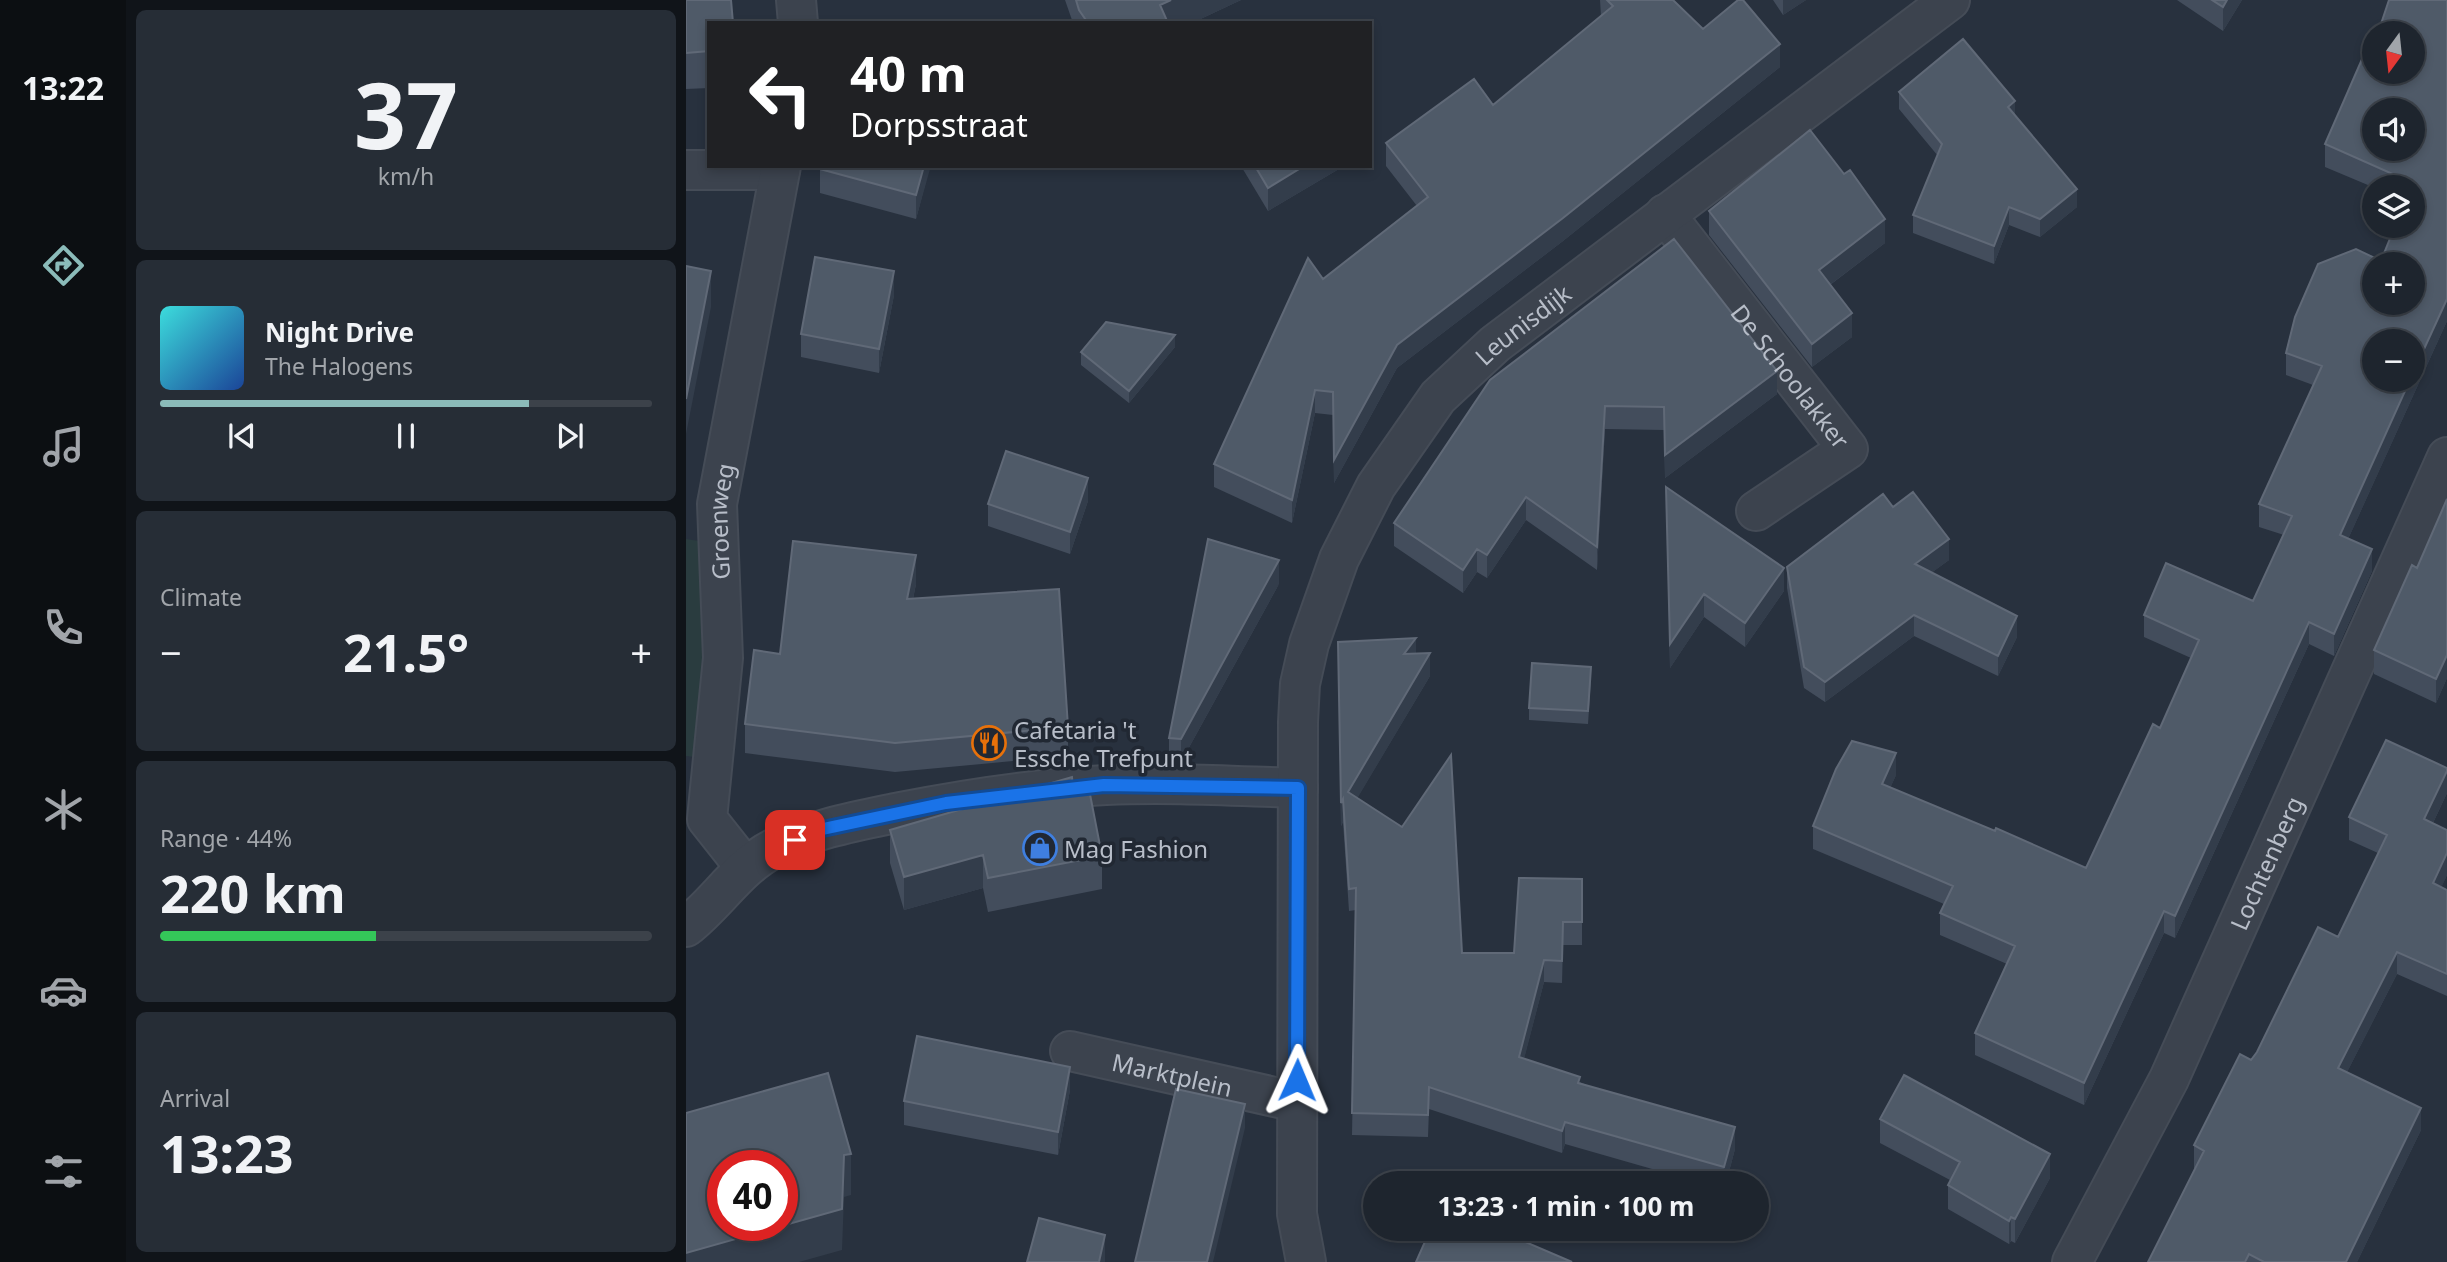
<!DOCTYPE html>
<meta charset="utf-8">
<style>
body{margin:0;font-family:"Noto Sans",sans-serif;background:#262d36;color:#f1f3f6;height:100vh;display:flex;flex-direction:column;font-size:26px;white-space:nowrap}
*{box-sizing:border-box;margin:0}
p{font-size:23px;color:#a1a5aa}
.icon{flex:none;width:38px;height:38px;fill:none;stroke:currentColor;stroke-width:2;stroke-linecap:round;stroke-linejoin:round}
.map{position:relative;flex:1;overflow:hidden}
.details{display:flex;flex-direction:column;gap:10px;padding:10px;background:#101419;width:560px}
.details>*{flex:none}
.guide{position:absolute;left:21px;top:21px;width:665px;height:147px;border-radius:0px;box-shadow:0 4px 10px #0003,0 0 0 2px #3c424a;background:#202124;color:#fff;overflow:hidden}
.needle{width:46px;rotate:195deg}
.buttons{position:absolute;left:1676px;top:21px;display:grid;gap:14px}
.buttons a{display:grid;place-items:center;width:63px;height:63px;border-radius:50%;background:#1e252e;box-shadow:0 4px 10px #0003,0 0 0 2px #3c424a;font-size:35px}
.speed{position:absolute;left:21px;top:1150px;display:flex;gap:14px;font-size:35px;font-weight:700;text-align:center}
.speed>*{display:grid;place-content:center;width:91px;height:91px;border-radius:50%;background:#1e252e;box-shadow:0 4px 10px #0003,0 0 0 2px #3c424a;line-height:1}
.speed .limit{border:10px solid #d22;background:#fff;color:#111}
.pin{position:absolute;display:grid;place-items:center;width:60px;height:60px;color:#fff;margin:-30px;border-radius:14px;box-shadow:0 4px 10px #0006}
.me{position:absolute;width:77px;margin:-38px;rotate:1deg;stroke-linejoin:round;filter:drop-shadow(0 0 5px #0008)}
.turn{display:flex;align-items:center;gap:24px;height:147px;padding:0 28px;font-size:32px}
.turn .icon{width:91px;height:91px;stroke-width:2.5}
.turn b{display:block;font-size:49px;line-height:60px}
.big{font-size:52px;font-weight:700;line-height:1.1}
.details .tile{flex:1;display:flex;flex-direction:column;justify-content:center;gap:10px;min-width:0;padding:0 24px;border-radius:10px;background:#262d36}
.details .dial{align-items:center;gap:0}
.dial b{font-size:91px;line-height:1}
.song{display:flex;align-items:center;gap:21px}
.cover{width:84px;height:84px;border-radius:10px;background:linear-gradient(135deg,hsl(180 70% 55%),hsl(220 70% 35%))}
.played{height:7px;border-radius:4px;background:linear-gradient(90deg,#8bbbb9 75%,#3c424a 75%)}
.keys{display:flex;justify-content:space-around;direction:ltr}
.heat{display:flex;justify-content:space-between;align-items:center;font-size:38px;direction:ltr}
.charge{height:10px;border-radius:5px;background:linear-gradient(90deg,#34c759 44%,#3c424a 0)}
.trip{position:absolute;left:677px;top:1171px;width:406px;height:70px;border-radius:35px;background:#1e252e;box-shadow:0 4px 10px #0003,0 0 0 2px #3c424a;font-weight:700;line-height:70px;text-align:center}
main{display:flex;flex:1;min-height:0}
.dock{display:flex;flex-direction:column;width:126px;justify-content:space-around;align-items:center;background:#0c0f12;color:#a1a5aa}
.dock .icon{width:49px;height:49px}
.dock .active{color:#8bbbb9}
.dock b{font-size:32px;color:#f1f3f6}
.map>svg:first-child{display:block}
</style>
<main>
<nav class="dock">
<b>13:22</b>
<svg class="icon active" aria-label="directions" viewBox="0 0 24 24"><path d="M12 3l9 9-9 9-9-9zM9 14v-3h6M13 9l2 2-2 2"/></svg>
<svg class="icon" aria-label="music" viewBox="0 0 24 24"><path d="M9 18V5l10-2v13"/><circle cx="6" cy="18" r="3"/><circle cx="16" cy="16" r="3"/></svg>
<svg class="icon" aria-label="phone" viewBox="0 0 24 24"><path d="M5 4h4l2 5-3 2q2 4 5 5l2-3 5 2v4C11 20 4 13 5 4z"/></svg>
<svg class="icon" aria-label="climate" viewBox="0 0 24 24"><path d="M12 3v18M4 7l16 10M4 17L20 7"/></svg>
<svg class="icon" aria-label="car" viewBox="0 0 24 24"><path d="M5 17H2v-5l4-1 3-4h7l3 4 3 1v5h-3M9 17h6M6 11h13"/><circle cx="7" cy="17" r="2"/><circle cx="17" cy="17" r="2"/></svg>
<svg class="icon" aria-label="filters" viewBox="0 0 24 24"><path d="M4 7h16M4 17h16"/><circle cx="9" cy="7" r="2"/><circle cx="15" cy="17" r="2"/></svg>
</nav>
<section class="details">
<div class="tile dial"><b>37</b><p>km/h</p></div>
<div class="tile">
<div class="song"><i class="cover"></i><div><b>Night Drive</b><p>The Halogens</p></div></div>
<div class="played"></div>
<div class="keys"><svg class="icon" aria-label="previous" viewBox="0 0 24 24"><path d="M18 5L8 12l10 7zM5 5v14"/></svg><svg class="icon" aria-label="pause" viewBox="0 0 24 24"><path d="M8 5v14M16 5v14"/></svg><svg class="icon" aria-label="next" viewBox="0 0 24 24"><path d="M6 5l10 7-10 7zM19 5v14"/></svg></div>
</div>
<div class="tile"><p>Climate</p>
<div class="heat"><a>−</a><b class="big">21.5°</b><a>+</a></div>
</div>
<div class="tile"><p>Range · 44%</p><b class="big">220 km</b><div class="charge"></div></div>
<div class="tile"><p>Arrival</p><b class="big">13:23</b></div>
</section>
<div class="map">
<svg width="1761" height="1262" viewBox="0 0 1761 1262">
<rect width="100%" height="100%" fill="#28313e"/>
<path fill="#2a3c3f" d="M0 539 13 541 17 647 9 757 0 756Z"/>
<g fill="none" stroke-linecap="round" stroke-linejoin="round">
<g stroke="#454c57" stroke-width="42">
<g id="minor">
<path d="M110 0 112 23"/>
<path d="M0 170H94"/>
<path id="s1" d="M979 214 1162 449 1070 511"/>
<path id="s2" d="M59 867 21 819 37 658 31 504 95 166"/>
<path d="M0 927C31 903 52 867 87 849 126 829 171 821 214 812 281 799 352 788 420 785 484 782 548 786 612 788"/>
<path id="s3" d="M384 1051 611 1102"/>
<path id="s4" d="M620 1262 611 1214 612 722 614 684 623 644 653 559 690 486 752 397 809 344 1264 0"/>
<path id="s5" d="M1386 1262 1483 1079 1761 457"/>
</g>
</g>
<use href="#minor" stroke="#3c434e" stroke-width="38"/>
</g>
<path fill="#434d5c" d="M0 0 23 23V88L0 89Z
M379 0H555L506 23H387Z
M914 0H987L1017 29 1094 67 877 241 711 368 648 483 647 415 629 413 606 523 528 487V464L637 279 731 206 700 166V143L807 105 915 16Z
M1087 0H1120L1097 15Z
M1491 0H1556L1537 31Z
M1761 0V321L1662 539 1686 571 1648 656 1623 644 1489 938 1478 933 1398 1105 1289 1055V1033L1321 964 1254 935V913L1258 904 1127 849V826L1210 775 1204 788 1400 868 1474 728 1505 658 1458 637V615L1567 601 1598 535 1573 527V504L1627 385 1600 375V353L1695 261 1727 187H1689V188L1639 167V144L1685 53Z
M1213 92 1329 115 1391 207 1354 237 1323 225 1308 264 1227 233V215L1252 156 1213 109Z
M244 166 230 219 134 193V169Z
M555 166H658L582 211Z
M1023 211 1199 243 1144 285 1166 337 1126 367 1023 235Z
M208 295 193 373 115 357V334Z
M489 347 443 403 395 365V352Z
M804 380 1091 394 979 478 978 430 919 429 911 570 840 520 801 578 791 572 777 593 708 546V523Z
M980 487 1098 591 1059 647 1018 617 984 668Z
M1761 499V678L1750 703 1688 674V650L1731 568Z
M402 501 384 554 302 526V504Z
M1207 507 1263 560 1245 573 1331 637 1312 676 1228 636 1139 702 1118 688 1101 588V567Z
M230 584 227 599 382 727V756L209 772 59 753V724L94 654Z
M593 584 495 762H483V738Z
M652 642 730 654 744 676 671 798 776 953H828L896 879V945H877L876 983 858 982 838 1058 1049 1149 1040 1183H1015L879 1144 876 1153 743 1109 742 1137 666 1135 670 910 663 911 657 822 655 826Z
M905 679 902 724 843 720V708Z
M1761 768V793L1747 823 1761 830V875L1755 887 1761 890V996L1711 974 1661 1072 1735 1130 1671 1262H1462L1510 1169 1508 1168V1145L1565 1060 1652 937 1692 853 1663 840V817Z
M387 787 416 856V889L302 912 297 888 218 910 204 863V830Z
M384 1090 372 1155 218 1125V1101Z
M1194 1119 1364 1178 1329 1243 1325 1241 1323 1244 1262 1209V1185L1264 1180 1194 1143Z"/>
<path fill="#333d4b" d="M485 0H555L506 23H474V5Z
M1097 0H1120L1097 15Z
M1541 0H1556L1537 31V7Z
M1094 44V67L877 241 711 368 648 483V460L711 345Z
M1329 101V119L1322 107Z
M238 166H244V169L230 219V195Z
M618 166H658L582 211V188Z
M1391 189V207L1354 237V219Z
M1323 207V225L1308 264V246Z
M1199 219V243L1133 293V270Z
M25 271V307L0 434V399Z
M208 271V295L193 373V349Z
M1761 299V321L1654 557V535L1724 380H1727V373Z
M1166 313V337L1126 367V344Z
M489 335V347L443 403V391Z
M1091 371V394L979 478V455Z
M629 390V413L606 523V500Z
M919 406V429L911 570V547Z
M402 478V501L384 554V532Z
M840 497V520L801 578V555Z
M1263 539V560L1229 585V564Z
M791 549V572L777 593V570Z
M1686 549V571L1648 656V634Z
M230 555V584L221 628V599Z
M593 560V584L495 762V739Z
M1098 568V591L1059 647V623Z
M1018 594V617L984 668V644Z
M1228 615V636L1139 702V682Z
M1331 616V637L1312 676V656Z
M1623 622V644L1489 938V916Z
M730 638V661L718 654Z
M744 653V676L662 814V792Z
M1761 655V678L1750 703V679Z
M1210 753V775L1196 807V784Z
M1761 771V793L1738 842V819Z
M657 799V822L655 826V803Z
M1761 853V875L1747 906V883Z
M297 855V888L218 910V877Z
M1478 911V933L1398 1105V1083Z
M1711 952V974L1652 1090V1068Z
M858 960V982L833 1079V1057Z
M384 1067V1090L372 1155V1132Z
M559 1104V1128L527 1262H521Z
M1735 1108V1130L1671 1262H1660Z
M879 1122V1144L876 1153V1131Z
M1049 1127V1149L1040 1183H1038V1167Z
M165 1154V1195L158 1197 156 1250 113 1262H0V1253L158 1155Z
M1364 1154V1178L1329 1243V1219Z
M1325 1217V1241L1323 1244V1221Z
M815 1228H824V1240L814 1231Z
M419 1235V1262H413Z"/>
<path fill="#4f5a68" stroke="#606977" stroke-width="2" fill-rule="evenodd" d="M0 0H45L47 23H23V51L0 53Z
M390 0H485L474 5 482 23H402L393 10Z
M921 0H987L1017 29 1052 0H1057L1094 44 877 218 711 345 648 460 647 392 629 390 606 500 528 464 622 258 637 279 742 197 700 143 788 79 807 105 927 6Z
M1526 0H1541L1537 7Z
M1703 0H1761V299L1727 373V341H1689V380H1724L1654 535 1686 549 1648 634 1623 622 1489 916 1478 911 1398 1083 1289 1033 1329 946 1254 913 1267 886 1127 826 1150 769 1166 741 1210 753 1196 784 1309 831 1310 828 1400 868 1467 724 1474 728 1513 640 1458 615 1480 563 1567 601 1606 516 1573 504 1636 366 1600 353 1609 317 1632 264 1670 249 1695 261 1709 226H1727V187H1725L1727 183 1639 144 1680 50 1685 53 1689 42V72H1727V33H1692ZM1689 110H1727V149H1689ZM1689 264H1727V303H1689Z
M1277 39 1329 101 1322 107 1391 189 1354 219 1323 207 1308 246 1227 215 1256 144 1213 92Z
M1124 130 1158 174 1164 170 1199 219 1133 270 1166 313 1126 344 1023 211Z
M135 166H238L230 195 134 169Z
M569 166H618L582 188Z
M988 239 1091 371 979 455 978 407 919 406 911 547 840 497 801 555 791 549 777 570 708 523 804 380Z
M129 257 208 271 193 349 115 334Z
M0 266 25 271 0 399Z
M420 322 489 335 443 391 395 352Z
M320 451 402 478 384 532 302 504Z
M980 487 1098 568 1059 623 1018 594 984 644Z
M1227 492 1263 539 1229 564 1331 616 1312 656 1228 615 1139 682 1118 667 1101 567 1197 494 1207 507Z
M1761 499V655L1750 679 1688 650 1726 565 1731 568Z
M522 539 593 560 495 739 483 738Z
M107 541 230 555 221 599 373 589 382 727 209 743 59 724 68 650 94 654Z
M730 638 718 654 744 653 662 792 716 827 765 755 776 953H828L833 878 896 879V922H877L876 961 858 960 833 1057 894 1077 892 1083 1049 1127 1038 1167 879 1122 876 1131 743 1087 742 1115 666 1113 670 888 663 889 657 799 655 803 652 642Z
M846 663 905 667 902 711 843 708Z
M1700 740 1761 768V771L1738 819 1761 830V853L1747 883 1761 890V974L1711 952 1652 1068 1735 1108 1660 1262H1578L1563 1254 1559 1262H1462L1518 1151 1508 1145 1554 1054 1565 1060 1571 1052 1632 927 1652 937 1701 835 1663 817Z
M386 777 387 787 402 784 416 856 302 878 297 855 218 877 204 830Z
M231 1036 384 1067 372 1132 218 1101Z
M142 1073 165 1154 158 1155 156 1209 0 1253V1113ZM37 1166H96V1225H37Z
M1218 1075 1364 1154 1329 1219 1325 1217 1323 1221 1262 1185 1274 1162 1194 1119Z
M490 1089 559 1104 521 1262H449Z
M353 1218 419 1235 413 1262H341Z
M745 1228H815L814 1231 886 1262H730Z"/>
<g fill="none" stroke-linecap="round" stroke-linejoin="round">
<g stroke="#114b97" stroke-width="18">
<path id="route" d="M109 840 132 830 260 803 418 785 612 788 611 1080"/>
</g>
<use href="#route" stroke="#1a73e8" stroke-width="12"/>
</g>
<defs>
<g id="restaurant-ring" transform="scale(1.75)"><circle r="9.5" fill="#212833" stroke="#e8710a" stroke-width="1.5"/><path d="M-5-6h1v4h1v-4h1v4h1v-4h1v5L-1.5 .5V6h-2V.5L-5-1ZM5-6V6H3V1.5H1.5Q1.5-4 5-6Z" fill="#e8710a"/></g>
<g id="shop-ring" transform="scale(1.75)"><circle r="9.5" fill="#212833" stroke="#3f7fe0" stroke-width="1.5"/><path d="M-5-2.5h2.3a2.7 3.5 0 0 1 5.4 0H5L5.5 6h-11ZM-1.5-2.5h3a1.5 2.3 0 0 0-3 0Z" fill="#3f7fe0"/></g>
</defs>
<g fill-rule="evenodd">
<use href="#restaurant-ring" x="303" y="743"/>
<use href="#shop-ring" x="354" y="848"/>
</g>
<g text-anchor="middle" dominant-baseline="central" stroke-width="7" stroke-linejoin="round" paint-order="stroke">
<g font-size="24" fill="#b8bec9" stroke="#212833">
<text stroke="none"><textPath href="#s4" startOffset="1012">Leunisdijk</textPath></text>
<text stroke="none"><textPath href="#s1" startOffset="205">De Schoolakker</textPath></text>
<text stroke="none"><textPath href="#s2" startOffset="360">Groenweg</textPath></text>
<text stroke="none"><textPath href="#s5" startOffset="444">Lochtenberg</textPath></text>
<text stroke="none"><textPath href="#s3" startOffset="105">Marktplein</textPath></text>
</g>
<g font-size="24" fill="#b8bec9" stroke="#212833" text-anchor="start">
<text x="328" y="729">Cafetaria 't<tspan x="328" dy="28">Essche Trefpunt</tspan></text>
<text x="378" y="848">Mag Fashion</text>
</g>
</g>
</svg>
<div class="buttons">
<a><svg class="needle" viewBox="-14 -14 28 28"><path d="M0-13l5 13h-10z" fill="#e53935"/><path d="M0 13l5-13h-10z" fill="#a1a5aa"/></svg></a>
<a><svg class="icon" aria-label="sound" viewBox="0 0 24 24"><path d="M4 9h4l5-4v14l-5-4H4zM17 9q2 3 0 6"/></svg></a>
<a><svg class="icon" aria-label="layers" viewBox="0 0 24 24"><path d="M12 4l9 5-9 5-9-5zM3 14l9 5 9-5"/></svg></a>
<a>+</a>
<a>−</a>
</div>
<div class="speed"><div class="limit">40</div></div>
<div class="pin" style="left:109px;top:840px;background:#d93025"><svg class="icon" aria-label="arrive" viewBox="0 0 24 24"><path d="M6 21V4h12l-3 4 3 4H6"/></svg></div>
<svg class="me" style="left:611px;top:1080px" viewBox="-20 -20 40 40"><path d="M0-17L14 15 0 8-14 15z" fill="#1a73e8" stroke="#fff" stroke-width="4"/></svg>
<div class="trip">13:23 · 1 min · 100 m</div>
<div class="guide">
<div class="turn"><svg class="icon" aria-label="left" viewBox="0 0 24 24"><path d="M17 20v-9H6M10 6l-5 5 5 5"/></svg><div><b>40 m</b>Dorpsstraat</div></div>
</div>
</div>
</main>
